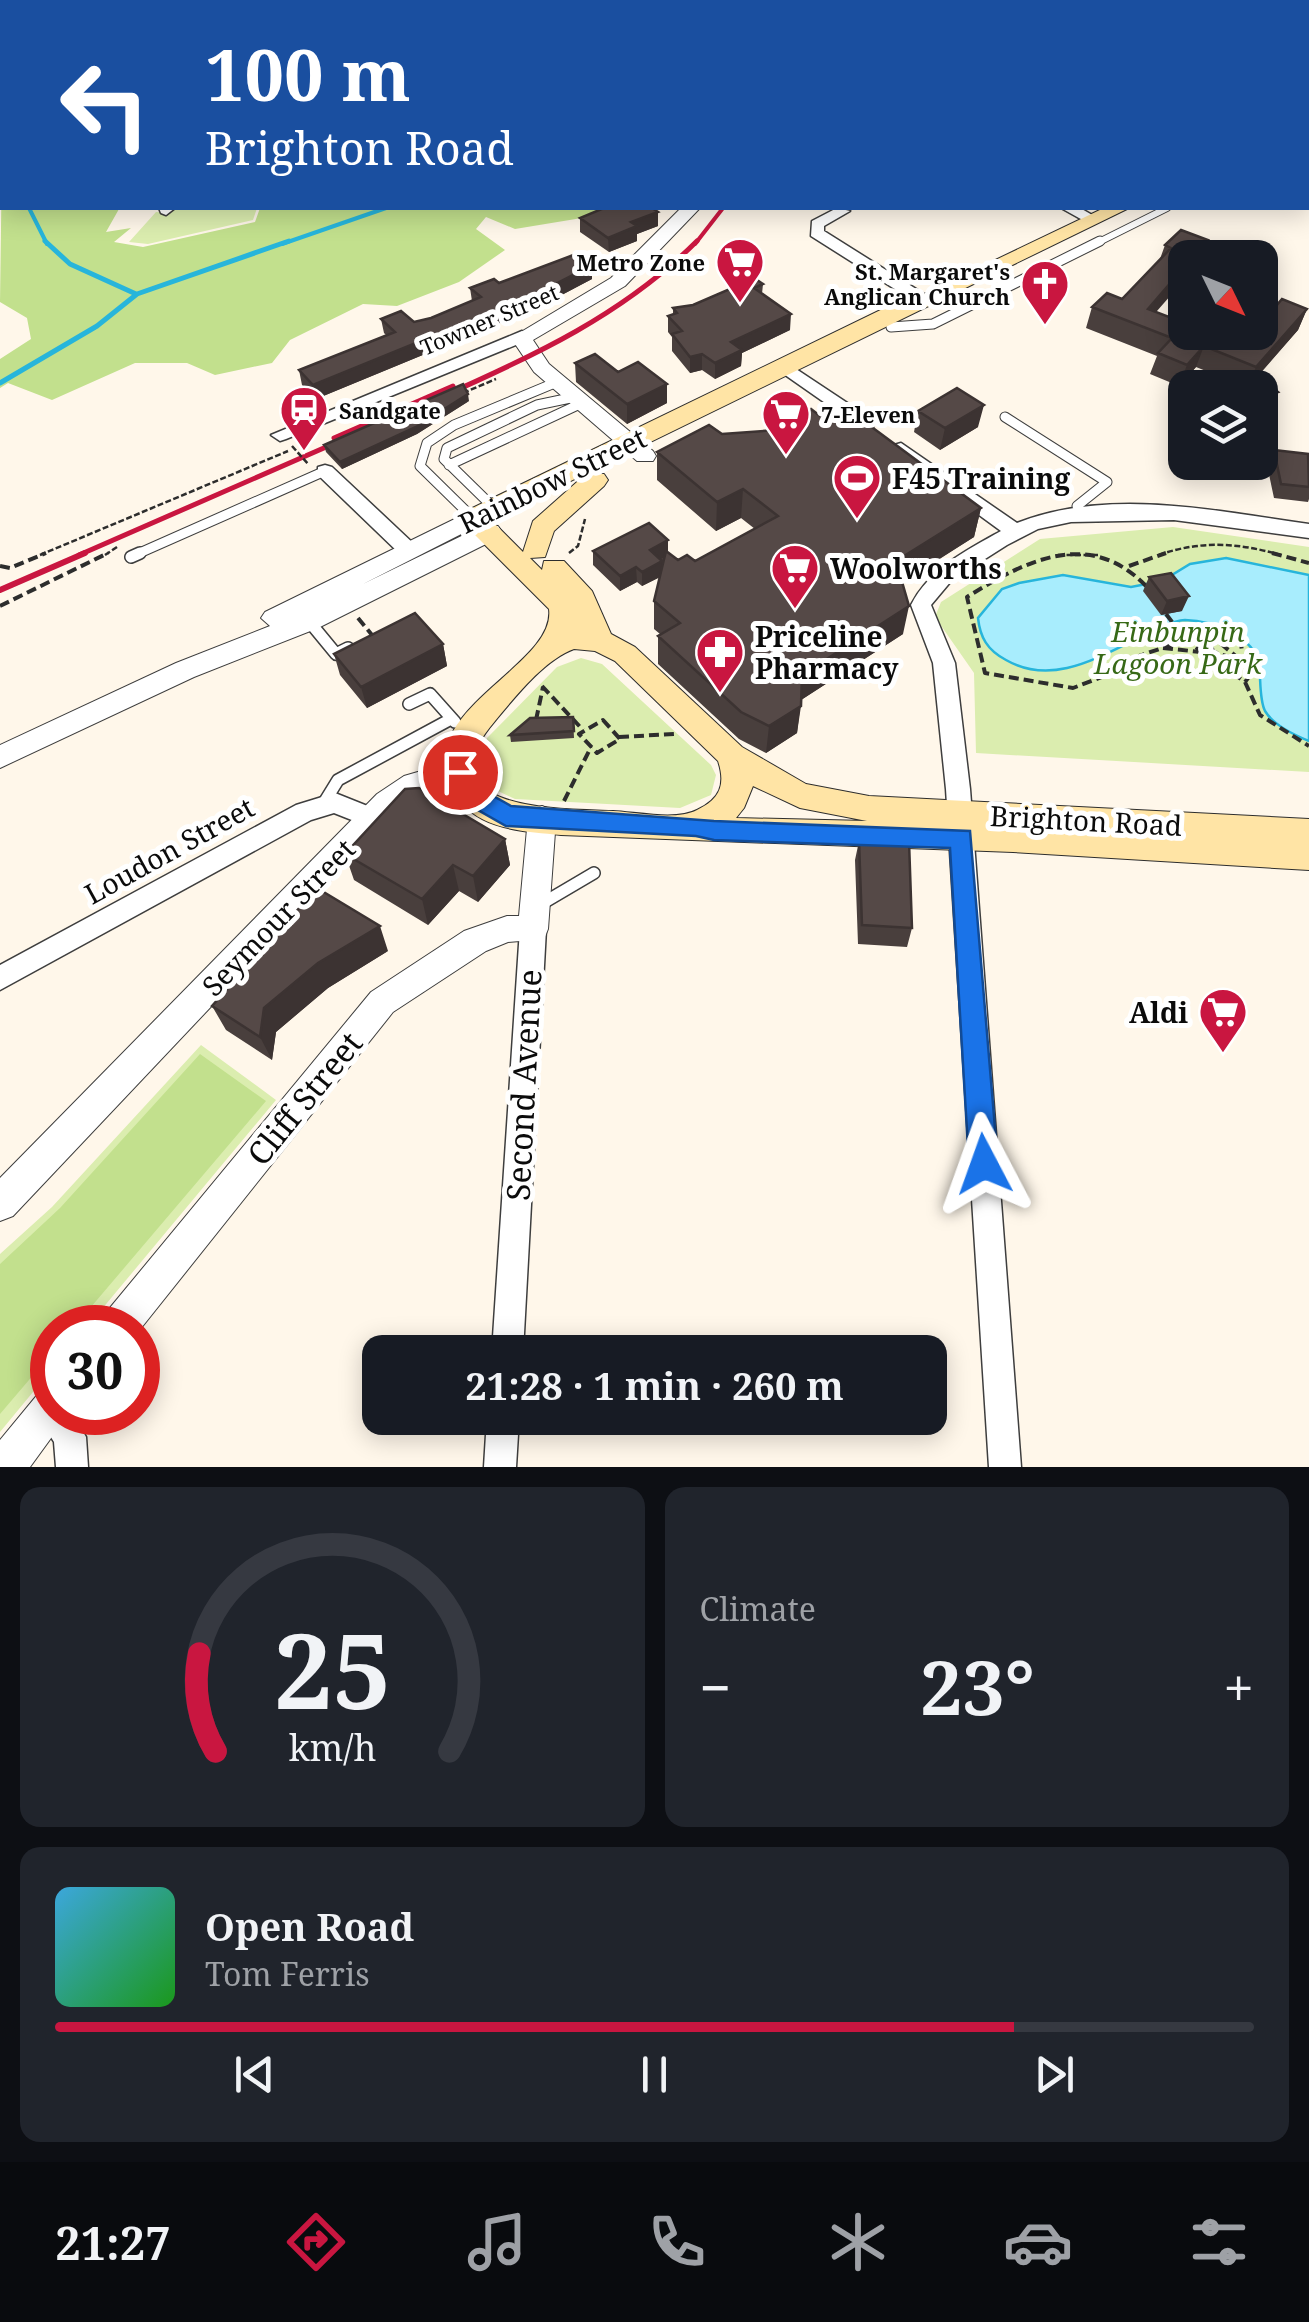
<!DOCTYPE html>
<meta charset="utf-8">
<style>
body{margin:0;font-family:"Noto Serif",serif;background:#20242c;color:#f1f3f6;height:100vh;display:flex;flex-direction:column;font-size:38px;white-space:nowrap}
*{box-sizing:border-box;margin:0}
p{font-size:32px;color:#9ea1a6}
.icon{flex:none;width:55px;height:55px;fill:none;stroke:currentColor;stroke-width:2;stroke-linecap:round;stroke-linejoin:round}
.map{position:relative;height:1467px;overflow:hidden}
.panel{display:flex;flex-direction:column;gap:20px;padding:20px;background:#0d0f14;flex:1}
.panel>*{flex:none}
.guide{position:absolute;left:0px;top:0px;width:1310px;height:210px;box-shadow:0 5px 25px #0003;background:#1a4fa0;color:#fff;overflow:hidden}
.needle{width:65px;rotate:133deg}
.tools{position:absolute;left:1168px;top:240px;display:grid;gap:20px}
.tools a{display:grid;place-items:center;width:110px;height:110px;border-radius:20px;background:#171b24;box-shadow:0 5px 25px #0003;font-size:50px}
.speed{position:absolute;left:30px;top:1305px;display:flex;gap:20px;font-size:50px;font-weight:700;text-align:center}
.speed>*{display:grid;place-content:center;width:130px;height:130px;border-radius:50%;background:#171b24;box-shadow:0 5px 25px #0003;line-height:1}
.speed .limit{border:15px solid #d22;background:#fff;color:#111}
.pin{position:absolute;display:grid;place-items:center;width:85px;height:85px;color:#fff;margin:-42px;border:5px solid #fff;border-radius:50%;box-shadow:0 2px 10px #0007}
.me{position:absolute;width:110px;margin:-55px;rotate:356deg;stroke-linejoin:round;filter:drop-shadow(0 0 8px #0008)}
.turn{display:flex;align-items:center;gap:35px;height:210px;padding:0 40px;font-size:45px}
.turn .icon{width:130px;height:130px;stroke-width:2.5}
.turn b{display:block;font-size:70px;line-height:85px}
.big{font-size:75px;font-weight:700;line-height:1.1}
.panel .widget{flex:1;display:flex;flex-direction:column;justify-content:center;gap:15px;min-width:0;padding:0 35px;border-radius:20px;background:#20242c}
.panel .dial{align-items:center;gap:0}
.dial svg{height:260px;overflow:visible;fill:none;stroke:#363941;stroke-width:7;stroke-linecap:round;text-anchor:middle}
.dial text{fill:#f1f3f6;stroke:none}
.song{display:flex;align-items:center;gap:30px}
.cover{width:120px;height:120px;border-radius:15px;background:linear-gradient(135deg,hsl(200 70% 55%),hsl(120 70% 35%))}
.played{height:10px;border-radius:5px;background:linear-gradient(90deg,#c91640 80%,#363941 80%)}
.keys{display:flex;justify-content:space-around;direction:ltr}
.heat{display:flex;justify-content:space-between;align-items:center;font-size:55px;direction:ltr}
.panel .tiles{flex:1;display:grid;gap:20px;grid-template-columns:1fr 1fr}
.widget:last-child{grid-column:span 2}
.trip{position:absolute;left:362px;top:1335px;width:585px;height:100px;border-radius:20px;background:#171b24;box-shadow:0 5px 25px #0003;font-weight:700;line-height:100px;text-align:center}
.tab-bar{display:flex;height:160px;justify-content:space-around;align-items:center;background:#090b0e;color:#9ea1a6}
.tab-bar .icon{width:70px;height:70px}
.tab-bar .on{color:#c91640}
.tab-bar b{font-size:45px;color:#f1f3f6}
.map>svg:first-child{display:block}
</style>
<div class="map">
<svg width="1309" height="1467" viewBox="0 0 1309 1467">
<rect width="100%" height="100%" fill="#fff7ea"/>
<path fill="#dbedaf" d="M174 208H257L253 220 148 244 129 242 156 212 171 213Z
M1173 527 1309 547V772L976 753 974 673 935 617 941 602 1040 539Z
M581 658 602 664 711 765 716 775 711 795 680 808 515 799 498 791 483 767 487 738 557 667Z
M201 1045 276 1100 87 1327 52 1328V1369L0 1432V1254L52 1207Z"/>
<path fill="#c2e08d" d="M2 154V208L119 209 106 232 131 228 114 242 143 247 255 222 260 208H602L600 215 515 229 486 217 476 229 505 250 459 282 397 306 363 304 290 340 272 363 215 375 187 363H135L52 400 8 383 0 388V359L31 339 27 318 0 302Z
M200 1054 266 1101 74 1327 52 1328V1353L0 1414V1264L60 1208Z"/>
<path fill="#a8edfd" stroke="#27b5db" stroke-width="2.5" d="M1226 558 1309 575V741C1294 735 1274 726 1265 711 1259 699 1261 678 1259 665 1254 635 1212 621 1185 620 1173 620 1160 629 1149 633 1103 654 1055 688 1006 660 987 650 980 637 978 618L1002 589 1019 583 1063 575 1131 587 1162 581 1190 564Z"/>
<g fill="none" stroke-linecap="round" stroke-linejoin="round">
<path stroke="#27b5db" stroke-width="4" d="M29 208 47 244
M282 244 386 208"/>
<path stroke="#27b5db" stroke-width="5" d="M45 241 70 264 136 294
M0 383 97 326 137 294 289 241"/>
<g stroke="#3e3e3e" stroke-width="8">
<path id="service-far2" d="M1095 244 1167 208"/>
</g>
<g stroke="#3e3e3e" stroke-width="11">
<path id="service-far1" d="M891 327 933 324 1100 241
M1005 417 1107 482 1077 506
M449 465 582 403
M494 508 444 459 447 448 537 405 575 397
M473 518 420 466 427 443 454 425 557 382
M135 555 325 471"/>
</g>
<g stroke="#3e3e3e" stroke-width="14">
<path id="service" d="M131 557 140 553
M308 620 336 654 348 648
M409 704 430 694 455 722
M322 806 338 780 451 719
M538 906 594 873"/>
</g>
<g stroke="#3e3e3e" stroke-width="3">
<path id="minor" d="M222 0H382L383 2H224Z
M717 0H731L732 2H719Z
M804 0H816L817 2H805Z
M966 0H978V2H966Z
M1050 0H1062L1063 2H1051Z
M0 67 2 68V76L0 75Z
M1308 190H1309V199H1308Z
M159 208H175L166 215 161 213Z
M837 208 850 211 824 226V231L932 299V305H920L811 236 812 221Z
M1061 208H1080L1101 220 1088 223Z
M522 331 530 336 528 340 286 439 280 441 271 435Z
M784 361 873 420V428H861L778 370V362Z
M901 443 1017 523C1108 487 1216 511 1309 524V538L1174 520 1071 522 1038 529 1007 545 952 580 931 605 955 663 970 789 1021 1467H989L946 789 933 663 911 605C929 569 967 550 1001 531L894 453V445Z
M325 465 332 467 414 544 417 549 414 554H400L318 475V467Z
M335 793 380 811 384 818 380 825 372 828 334 813 311 820 0 990V965L296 805Z
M533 918 542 921 546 929 523 1352H492L520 929 524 921Z
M50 1394 52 1412H72L86 1437 88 1467H56L54 1442 34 1410 39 1399Z
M487 1418H519L516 1467H484Z"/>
</g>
<g stroke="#3e3e3e" stroke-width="2">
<path id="tertiary" d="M681 208H700L625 286 533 340 549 364 653 451 656 456 653 461H637L534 372 511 338 611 278Z
M473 510 481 512 485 518 481 524 363 584 482 526H498L502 532 498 538 318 628 194 677 0 768V745L176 663 270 626 261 618 265 612Z
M459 760 469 763 473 771 469 779 423 793 397 810 13 1216 0 1221V1178L377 794 404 776Z
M542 806 552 810 556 818 548 929 544 939 508 942 486 951 393 1012 138 1332V1328H98L104 1315 371 992 464 931 507 916H519L528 818 532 810Z
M52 1388V1412H70L30 1467H0V1440L38 1394Z"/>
</g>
<g stroke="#2d2d2d" stroke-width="2">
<path id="secondary" d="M1220 0H1236L1237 2H1221Z
M1308 59H1309V69H1308Z
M1309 115V127L1308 128V116Z
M1104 208H1129L491 520 523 552 533 521 586 474H604L608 480 604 486 554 531 545 557 530 558 542 570 544 561H564L592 591 611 634 635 647 742 747 806 784 869 796 1309 819V870L1013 852 561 835C521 831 475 830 453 791 408 711 557 667 549 609L464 524 460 518 464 512 895 303 918 297ZM574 649 595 651 615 661 718 761C726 785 720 799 697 810 676 821 636 812 613 811 561 809 418 811 495 721 515 697 544 660 574 649ZM753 786 800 808 867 821 736 818 744 808Z"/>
</g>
<path stroke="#2d2d2d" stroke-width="2.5" stroke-dasharray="6 2.5" stroke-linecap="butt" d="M463 393 496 379
M569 553 578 546 585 519
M40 555 288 451
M105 555 117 547
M1058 555H1099
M1159 555C1201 540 1239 543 1281 555"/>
<path stroke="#2d2d2d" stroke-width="4" stroke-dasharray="10 5" stroke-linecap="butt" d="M1272 553 1309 563
M0 566 10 568 46 553
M1129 566 1166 553
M1146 586C1090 528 1026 560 967 597L985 673 1073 688 1102 677 1121 662 1186 640
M0 606 108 553
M1166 614 1186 640 1245 682 1260 715 1309 746
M358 618 372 635
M1209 634 1249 667 1252 673 1245 682
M1163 648 1201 652
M1232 658 1214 652 1204 636 1217 630 1241 643 1242 652
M542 686 583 730
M536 720 543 687
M603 720 620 739 597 753 579 734Z
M619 737 674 734
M564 801 591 747"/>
<use href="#service-far2" stroke="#fff" stroke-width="6"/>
<use href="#service-far1" stroke="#fff" stroke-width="9"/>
<use href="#service" stroke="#fff" stroke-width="11"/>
<use href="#minor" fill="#fff" fill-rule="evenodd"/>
<use href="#tertiary" fill="#fff" fill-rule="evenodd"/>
<use href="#secondary" fill="#ffe4a5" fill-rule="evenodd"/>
<path stroke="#c91640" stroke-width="4" d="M695 244 723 208"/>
<path stroke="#c91640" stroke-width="5" d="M441 397C534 356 624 314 697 241
M334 438 453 386
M79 555 349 437"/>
<path stroke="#c91640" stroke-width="6" d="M0 590 85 553"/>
<path stroke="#2d2d2d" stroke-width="2.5" stroke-dasharray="6 2.5" stroke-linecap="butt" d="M292 446 309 465"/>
</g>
<path fill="#493f3d" d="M658 212V226L637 234V241L609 252 580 232V218Z
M1181 230 1156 312 1185 323 1276 306 1307 309 1298 330 1258 376 1272 406 1260 411V388L1236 383 1196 367 1179 386 1150 374 1157 356 1086 328 1092 307 1122 299 1160 259 1165 245Z
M592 279 537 308 316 399 302 385 299 370 386 335 384 333 381 319 414 322 431 318 472 301 470 288 499 283Z
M730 281 763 284 762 294 790 330 742 353 741 366 715 379 702 370 690 373 672 351V337L668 332V316L673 314V308L693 305 730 289Z
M575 363 618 372 667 403 627 424 576 382Z
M469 401 417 434 342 469 326 452 324 445Z
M918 411 978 427 940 450 914 432Z
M824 419 981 508 974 537 902 582 903 634 801 700 797 733 766 753 739 739 658 664V636L660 634 654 629V601L660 577 642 586 637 582 620 591 593 565V551L668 552 678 560 695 561 755 529 741 518 716 531 657 480V452L722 434 783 429V424Z
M1274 450 1309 460V499L1308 502 1274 498 1267 465Z
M1149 577 1182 611 1161 615 1143 591Z
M443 644 447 666 367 708 340 675 334 654Z
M573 717 574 738 511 742 510 735Z
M505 839 510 865 478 902 459 891 428 925 354 880 345 854Z
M859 841 912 928 907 947 858 944 855 860Z
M388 951 328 988 276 1032 272 1060 226 1030 212 1006Z"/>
<path fill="#3c3332" d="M658 212V226L637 234V241L609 252 608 238 631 222Z
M1208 240 1202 258H1193Z
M592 265V279L537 308 316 399 313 385Z
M1185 266V279L1143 327 1148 309Z
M1307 309 1298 330 1247 388 1256 367Z
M791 314 790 330 742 353 741 366 715 379V363L731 342Z
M1204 346 1196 367 1179 386 1187 365Z
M702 354V370L690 373V357Z
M667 384V403L627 424V404Z
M1278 392 1272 406 1260 411V398Z
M468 394 469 401 417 434 342 469 340 462Z
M984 405 978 427 940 450 945 428Z
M743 489 741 518 716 531 717 502Z
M981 508 974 537 891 590 896 561Z
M668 540V555L650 565V550Z
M662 561V576L642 586V572Z
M636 567 637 582 620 591V576Z
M1189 596 1182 611 1161 615 1167 601Z
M909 606 903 634 798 702 802 675Z
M443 644 447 666 367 708 361 687Z
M801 706 797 733 766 753 769 726Z
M505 839 510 865 478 902 473 876Z
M453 865 459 891 428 925 422 899Z
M380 926 388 951 328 988 276 1032 272 1060 260 1037 264 1008 318 963Z"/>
<path fill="#554947" stroke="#3c3332" stroke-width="2.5" d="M604 208H652L658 212 631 222 637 226 608 238 580 218Z
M1181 230 1208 240 1193 258H1185V266L1148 309 1185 323V332H1260V300L1276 306 1282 299 1307 309 1256 367 1204 346 1187 365 1158 353 1172 338 1092 307 1107 293 1122 299 1171 248 1165 245Z
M576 254 592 265 536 294 313 385 299 370 395 332 381 319 401 311 414 322 431 318 481 297 470 288 494 279 499 283Z
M747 273 763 284 754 288 791 314 731 342 742 350 715 363 702 354 690 357 672 334 682 331 668 316 677 313 673 308 693 305 737 286 730 281Z
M595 354 618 372 638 362 667 384 627 404 575 363Z
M1258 376 1278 392 1260 398V388H1224Z
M463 384 468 394 416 427 340 462 324 445Z
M957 388 984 405 945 428 918 411Z
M846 408 981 508 896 561 909 606 802 675 801 706 769 726 741 712 658 636 680 623 654 601 666 551 678 560 687 555 695 561 778 516 743 489 717 502 657 452 709 425 722 434 790 429 783 424 811 409 824 419Z
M1274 450 1308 454 1309 487 1281 484Z
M649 523 668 540 650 550 662 561 642 572 636 567 620 576 593 551Z
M1171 573 1189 596 1167 601 1149 577Z
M415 613 443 644 361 687 334 654Z
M573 717 574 731 510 735 530 718Z
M419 788 505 839 473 876 453 865 422 899 345 854 405 789Z
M859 841H909L912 928 862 925Z
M317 888 380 926 318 963 264 1008 260 1037 212 1006Z"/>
<path fill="#1a73e8" stroke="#114b97" stroke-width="2.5" d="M460 762 468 765 481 789 511 806 714 821 970 831 998 1164 994 1175 984 1179 973 1175 969 1164 950 848 714 840 696 836 506 826 464 802 448 772 451 765Z"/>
<defs>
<g id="supermarket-pin" transform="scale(2.5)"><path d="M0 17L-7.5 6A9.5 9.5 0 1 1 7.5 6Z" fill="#c91640" stroke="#fff"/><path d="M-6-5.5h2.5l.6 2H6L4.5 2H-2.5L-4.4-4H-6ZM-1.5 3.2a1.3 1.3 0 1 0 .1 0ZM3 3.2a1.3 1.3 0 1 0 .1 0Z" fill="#fff"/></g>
<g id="church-pin" transform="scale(2.5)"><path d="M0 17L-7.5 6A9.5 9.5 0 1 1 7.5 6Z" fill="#c91640" stroke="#fff"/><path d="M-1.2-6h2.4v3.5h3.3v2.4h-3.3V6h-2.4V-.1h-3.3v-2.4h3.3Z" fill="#fff"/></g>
<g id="station-pin" transform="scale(2.5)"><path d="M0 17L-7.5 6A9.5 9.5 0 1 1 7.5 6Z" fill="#c91640" stroke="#fff"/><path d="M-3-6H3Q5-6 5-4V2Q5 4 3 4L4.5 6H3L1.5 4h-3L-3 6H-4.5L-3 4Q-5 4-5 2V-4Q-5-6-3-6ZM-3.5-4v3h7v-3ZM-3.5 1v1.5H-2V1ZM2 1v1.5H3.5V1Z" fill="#fff"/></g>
<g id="stadium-pin" transform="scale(2.5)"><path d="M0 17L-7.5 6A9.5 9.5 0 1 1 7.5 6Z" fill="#c91640" stroke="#fff"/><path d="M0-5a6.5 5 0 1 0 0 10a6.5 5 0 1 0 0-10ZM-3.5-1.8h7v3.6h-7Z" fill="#fff"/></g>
<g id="pharmacy-pin" transform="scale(2.5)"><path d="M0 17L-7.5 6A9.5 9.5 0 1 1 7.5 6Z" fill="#c91640" stroke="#fff"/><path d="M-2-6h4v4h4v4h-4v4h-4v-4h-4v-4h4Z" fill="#fff"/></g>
</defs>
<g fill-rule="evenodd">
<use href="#supermarket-pin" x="740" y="262"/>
<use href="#church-pin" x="1045" y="284"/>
<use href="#station-pin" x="304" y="410"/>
<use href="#supermarket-pin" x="786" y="414"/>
<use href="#stadium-pin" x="857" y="478"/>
<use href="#supermarket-pin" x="795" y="568"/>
<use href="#pharmacy-pin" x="720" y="652"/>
<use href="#supermarket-pin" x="1223" y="1012"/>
</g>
<g text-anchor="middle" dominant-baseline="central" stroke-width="10" stroke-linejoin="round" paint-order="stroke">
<g font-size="22" font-weight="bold" fill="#0b0b0b" stroke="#fff" text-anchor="end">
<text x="705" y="262">Metro Zone</text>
<text x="1010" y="271">St. Margaret's<tspan x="1010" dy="25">Anglican Church</tspan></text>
<text x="339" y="410" text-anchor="start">Sandgate</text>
<text x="821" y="414" text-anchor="start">7-Eleven</text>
</g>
<g font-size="22" fill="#0b0b0b" stroke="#fff">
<text transform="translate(489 319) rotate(-23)">Towner Street</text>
</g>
<g font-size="28" font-weight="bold" fill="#0b0b0b" stroke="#fff" text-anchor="start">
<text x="892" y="478">F45 Training</text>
<text x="830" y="568">Woolworths</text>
<text x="755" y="636">Priceline<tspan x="755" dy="32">Pharmacy</tspan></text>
<text x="1188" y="1012" text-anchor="end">Aldi</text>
</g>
<g font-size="28" fill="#0b0b0b" stroke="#fff">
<text transform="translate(552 480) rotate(-26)">Rainbow Street</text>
<text transform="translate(1086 820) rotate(3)">Brighton Road</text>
<text transform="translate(169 850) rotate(-29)">Loudon Street</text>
<text transform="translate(278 917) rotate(-46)">Seymour Street</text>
</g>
<g font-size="28" font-style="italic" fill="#376916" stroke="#fff">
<text x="1178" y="631">Einbunpin<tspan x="1178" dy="32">Lagoon Park</tspan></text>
</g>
<g font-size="32" fill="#0b0b0b" stroke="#fff">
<text transform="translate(523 1085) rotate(-87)">Second Avenue</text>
<text transform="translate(304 1098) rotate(-51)">Cliff Street</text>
</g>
</g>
</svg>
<div class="tools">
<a><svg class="needle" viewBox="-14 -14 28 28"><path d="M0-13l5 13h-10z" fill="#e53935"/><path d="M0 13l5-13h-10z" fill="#9ea1a6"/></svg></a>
<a><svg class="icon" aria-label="layers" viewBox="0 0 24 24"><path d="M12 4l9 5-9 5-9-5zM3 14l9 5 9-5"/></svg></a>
</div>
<div class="speed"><div class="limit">30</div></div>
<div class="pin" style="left:460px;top:772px;background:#d93025"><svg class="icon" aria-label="arrive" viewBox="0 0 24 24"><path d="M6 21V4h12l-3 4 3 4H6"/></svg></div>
<svg class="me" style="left:984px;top:1164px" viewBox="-20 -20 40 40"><path d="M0-17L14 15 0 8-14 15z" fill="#1a73e8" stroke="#fff" stroke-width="4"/></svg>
<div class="trip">21:28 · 1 min · 260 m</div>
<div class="guide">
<div class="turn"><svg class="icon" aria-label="left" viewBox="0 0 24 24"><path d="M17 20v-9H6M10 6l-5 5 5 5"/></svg><div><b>100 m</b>Brighton Road</div></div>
</div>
</div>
<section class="panel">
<div class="tiles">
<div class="widget dial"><svg viewBox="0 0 100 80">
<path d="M14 69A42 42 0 1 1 86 69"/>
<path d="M14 69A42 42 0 0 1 9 39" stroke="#c91640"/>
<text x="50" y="56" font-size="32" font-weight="700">25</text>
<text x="50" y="72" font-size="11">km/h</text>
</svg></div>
<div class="widget"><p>Climate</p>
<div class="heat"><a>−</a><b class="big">23°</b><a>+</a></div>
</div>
<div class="widget">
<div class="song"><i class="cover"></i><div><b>Open Road</b><p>Tom Ferris</p></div></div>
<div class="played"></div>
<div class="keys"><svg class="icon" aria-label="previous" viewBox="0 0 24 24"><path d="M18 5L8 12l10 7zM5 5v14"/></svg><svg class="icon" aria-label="pause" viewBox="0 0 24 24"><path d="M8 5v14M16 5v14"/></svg><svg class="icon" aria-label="next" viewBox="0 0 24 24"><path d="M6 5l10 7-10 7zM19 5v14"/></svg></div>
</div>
</div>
</section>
<nav class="tab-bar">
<b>21:27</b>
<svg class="icon on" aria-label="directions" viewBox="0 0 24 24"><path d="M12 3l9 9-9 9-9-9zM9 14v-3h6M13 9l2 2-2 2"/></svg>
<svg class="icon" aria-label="music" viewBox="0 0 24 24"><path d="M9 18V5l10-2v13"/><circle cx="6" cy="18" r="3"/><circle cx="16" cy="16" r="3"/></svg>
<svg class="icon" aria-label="phone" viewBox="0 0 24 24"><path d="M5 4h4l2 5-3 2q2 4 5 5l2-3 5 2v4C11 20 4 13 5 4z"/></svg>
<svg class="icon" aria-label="climate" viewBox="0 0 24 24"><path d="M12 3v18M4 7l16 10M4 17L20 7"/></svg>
<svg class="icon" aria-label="car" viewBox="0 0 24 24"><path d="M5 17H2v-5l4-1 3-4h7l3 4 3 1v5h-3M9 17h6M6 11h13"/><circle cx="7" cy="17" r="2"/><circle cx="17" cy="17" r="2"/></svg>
<svg class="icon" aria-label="filters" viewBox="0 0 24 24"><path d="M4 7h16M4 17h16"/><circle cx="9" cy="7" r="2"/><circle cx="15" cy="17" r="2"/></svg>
</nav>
